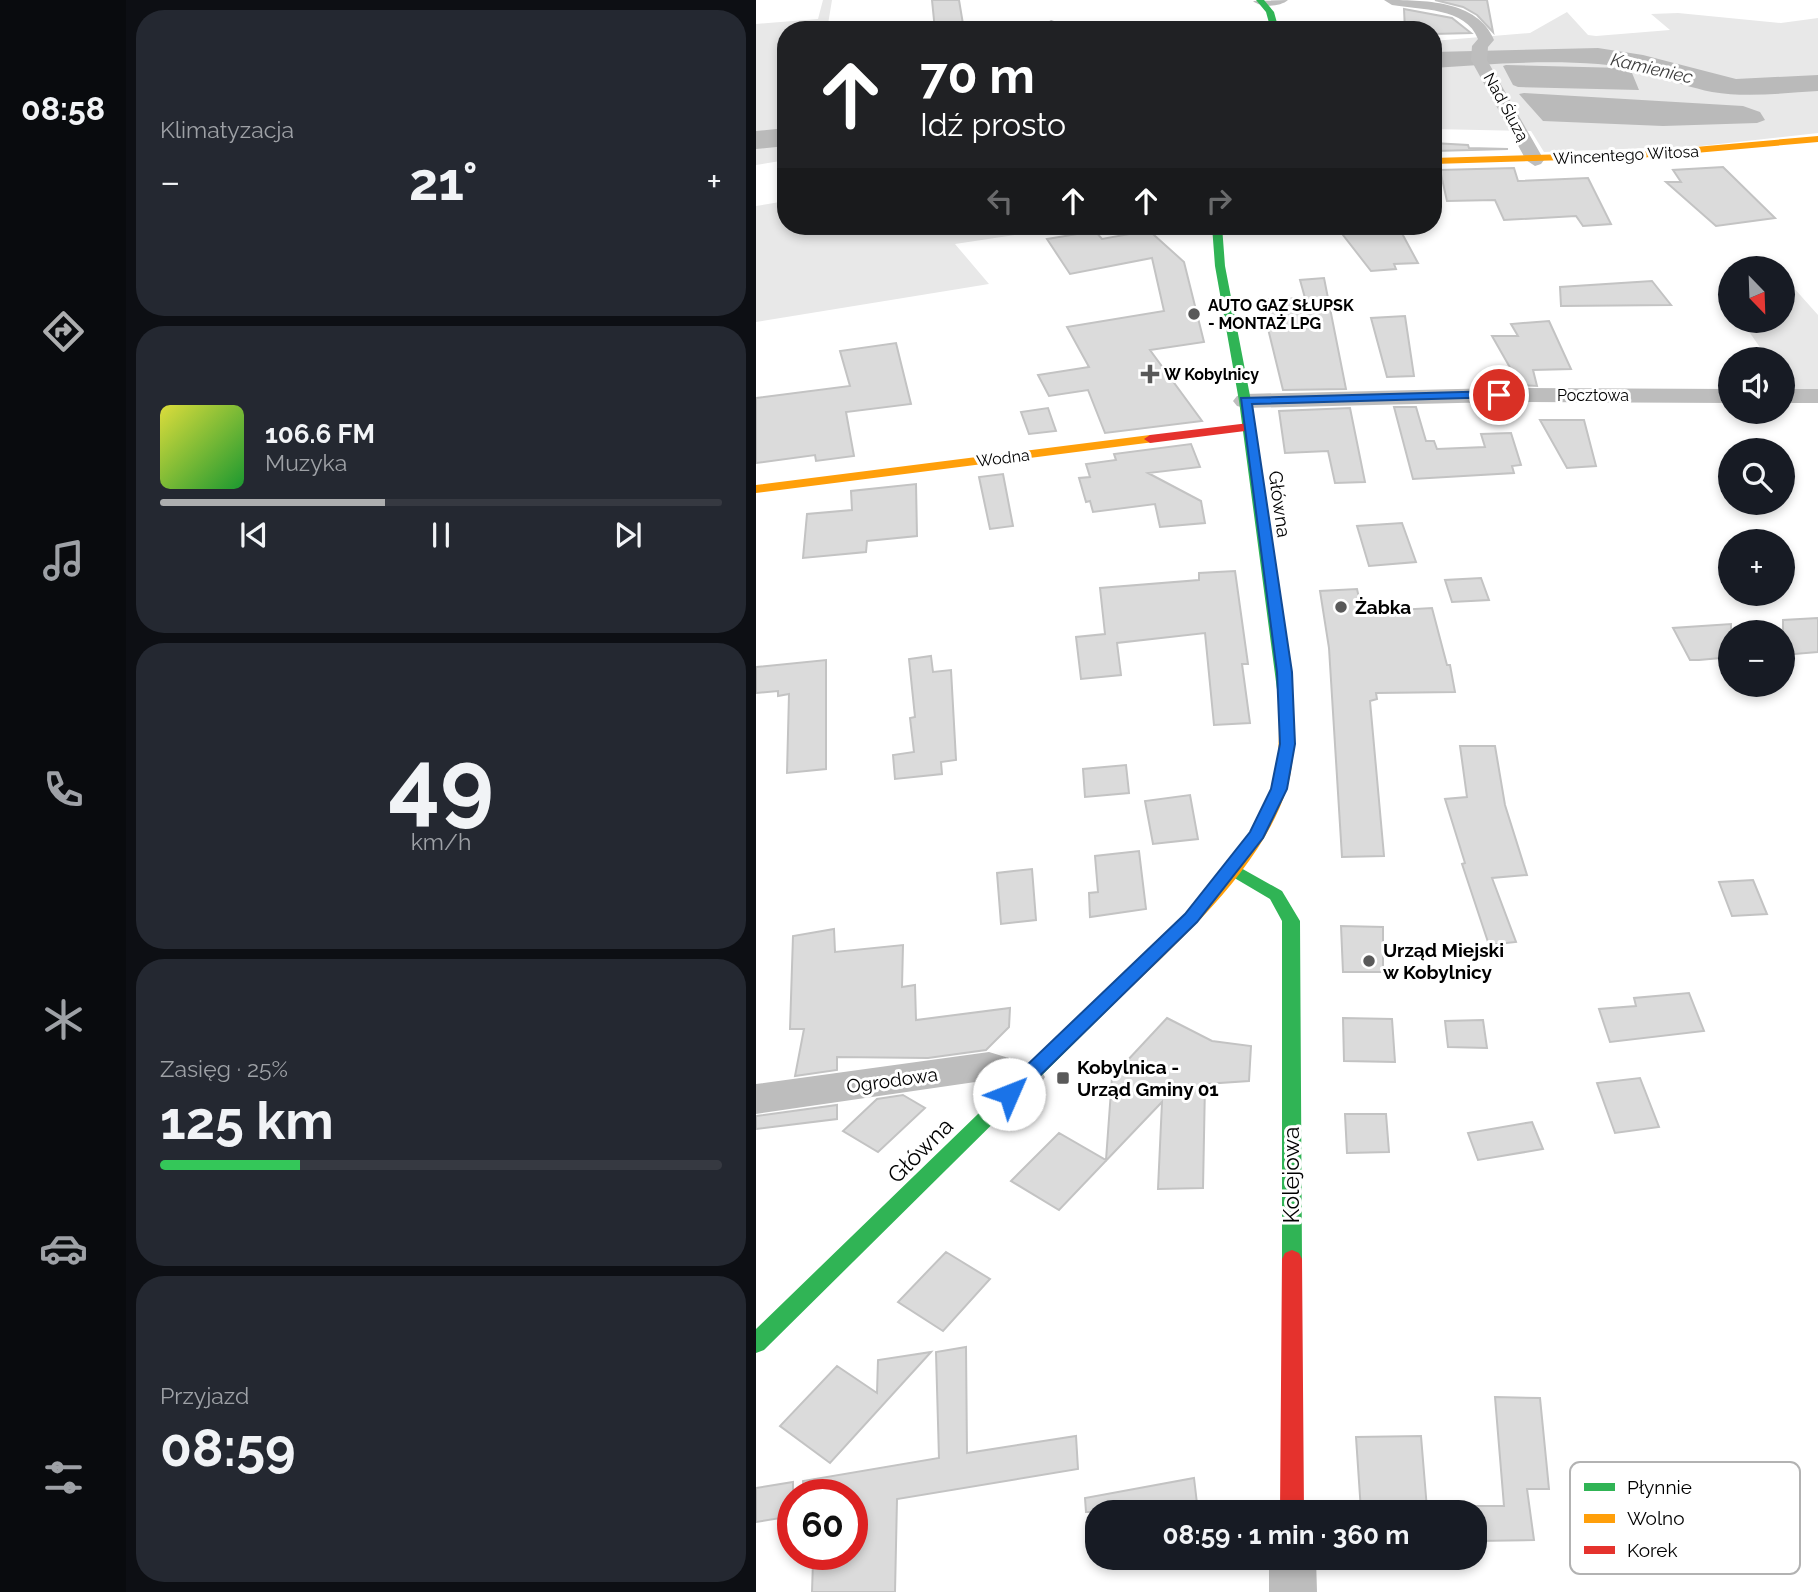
<!DOCTYPE html>
<html lang="pl">
<meta charset="utf-8">
<style>
body{margin:0;font-family:Raleway,sans-serif;background:#242831;color:#f1f3f6;height:100vh;display:flex;flex-direction:column;font-size:26px;white-space:nowrap}
*{box-sizing:border-box;margin:0}
p{font-size:23px;color:#9ea1a6}
.icon{flex:none;width:38px;height:38px;fill:none;stroke:currentColor;stroke-width:2;stroke-linecap:round;stroke-linejoin:round}
.map{position:relative;flex:1;overflow:hidden}
.details{display:flex;flex-direction:column;gap:10px;padding:10px;background:#0d0f14;width:630px}
.details>*{flex:none}
.guide{position:absolute;left:21px;top:21px;width:665px;height:214px;border-radius:28px;box-shadow:0 4px 10px #0003;background:#202124;color:#fff;overflow:hidden}
.needle{width:46px;rotate:157deg}
.buttons{position:absolute;left:962px;top:256px;display:grid;gap:14px}
.buttons a{display:grid;place-items:center;width:77px;height:77px;border-radius:50%;background:#171b24;box-shadow:0 4px 10px #0003;font-size:35px}
.speed{position:absolute;left:21px;top:1479px;display:flex;gap:14px;font-size:35px;font-weight:700;text-align:center}
.speed>*{display:grid;place-content:center;width:91px;height:91px;border-radius:50%;background:#171b24;box-shadow:0 4px 10px #0003;line-height:1}
.speed .limit{border:10px solid #d22;background:#fff;color:#111}
.pin{position:absolute;display:grid;place-items:center;width:60px;height:60px;color:#fff;margin:-30px;border:4px solid #fff;border-radius:50%;box-shadow:0 2px 7px #0007}
.me{position:absolute;width:77px;margin:-38px;rotate:46deg;stroke-linejoin:round;filter:drop-shadow(0 0 5px #0008)}
.turn{display:flex;align-items:center;gap:24px;height:147px;padding:0 28px;font-size:32px}
.turn .icon{width:91px;height:91px;stroke-width:2.5}
.turn b{display:block;font-size:49px;line-height:60px}
.lanes{display:flex;align-items:center;height:66px;padding:0 28px;background:#0003;justify-content:center;gap:35px;direction:ltr}
.lanes .off{opacity:.35}
.big{font-size:52px;font-weight:700;line-height:1.1}
.details .widget{flex:1;display:flex;flex-direction:column;justify-content:center;gap:10px;min-width:0;padding:0 24px;border-radius:28px;background:#242831}
.details .dial{align-items:center;gap:0}
.dial b{font-size:91px;line-height:1}
.song{display:flex;align-items:center;gap:21px}
.cover{width:84px;height:84px;border-radius:10px;background:linear-gradient(135deg,hsl(60 70% 55%),hsl(130 70% 35%))}
.played{height:7px;border-radius:4px;background:linear-gradient(90deg,#adaeaf 40%,#363941 40%)}
.keys{display:flex;justify-content:space-around;direction:ltr}
.heat{display:flex;justify-content:space-between;align-items:center;font-size:38px;direction:ltr}
.charge{height:10px;border-radius:5px;background:linear-gradient(90deg,#34c759 25%,#363941 0)}
.trip{position:absolute;left:329px;top:1500px;width:402px;height:70px;border-radius:28px;background:#171b24;box-shadow:0 4px 10px #0003;font-weight:700;line-height:70px;text-align:center}
main{display:flex;flex:1;min-height:0}
.tab-bar{display:flex;flex-direction:column;width:126px;justify-content:space-around;align-items:center;background:#090b0e;color:#9ea1a6}
.tab-bar .icon{width:49px;height:49px}
.tab-bar .selected{color:#adaeaf}
.tab-bar b{font-size:32px;color:#f1f3f6}
.map>svg:first-child{display:block}
</style>
<main>
<nav class="tab-bar">
<b>08:58</b>
<svg class="icon selected" aria-label="directions" viewBox="0 0 24 24"><path d="M12 3l9 9-9 9-9-9zM9 14v-3h6M13 9l2 2-2 2"/></svg>
<svg class="icon" aria-label="music" viewBox="0 0 24 24"><path d="M9 18V5l10-2v13"/><circle cx="6" cy="18" r="3"/><circle cx="16" cy="16" r="3"/></svg>
<svg class="icon" aria-label="phone" viewBox="0 0 24 24"><path d="M5 4h4l2 5-3 2q2 4 5 5l2-3 5 2v4C11 20 4 13 5 4z"/></svg>
<svg class="icon" aria-label="climate" viewBox="0 0 24 24"><path d="M12 3v18M4 7l16 10M4 17L20 7"/></svg>
<svg class="icon" aria-label="car" viewBox="0 0 24 24"><path d="M5 17H2v-5l4-1 3-4h7l3 4 3 1v5h-3M9 17h6M6 11h13"/><circle cx="7" cy="17" r="2"/><circle cx="17" cy="17" r="2"/></svg>
<svg class="icon" aria-label="filters" viewBox="0 0 24 24"><path d="M4 7h16M4 17h16"/><circle cx="9" cy="7" r="2"/><circle cx="15" cy="17" r="2"/></svg>
</nav>
<section class="details">
<div class="widget"><p>Klimatyzacja</p>
<div class="heat"><a>−</a><b class="big">21°</b><a>+</a></div>
</div>
<div class="widget">
<div class="song"><i class="cover"></i><div><b>106.6 FM</b><p>Muzyka</p></div></div>
<div class="played"></div>
<div class="keys"><svg class="icon" aria-label="previous" viewBox="0 0 24 24"><path d="M18 5L8 12l10 7zM5 5v14"/></svg><svg class="icon" aria-label="pause" viewBox="0 0 24 24"><path d="M8 5v14M16 5v14"/></svg><svg class="icon" aria-label="next" viewBox="0 0 24 24"><path d="M6 5l10 7-10 7zM19 5v14"/></svg></div>
</div>
<div class="widget dial"><b>49</b><p>km/h</p></div>
<div class="widget"><p>Zasięg · 25%</p><b class="big">125 km</b><div class="charge"></div></div>
<div class="widget"><p>Przyjazd</p><b class="big">08:59</b></div>
</section>
<div class="map">
<svg width="1062" height="1592" viewBox="0 0 1062 1592">
<rect width="100%" height="100%" fill="#fff"/>
<path fill="#e8e8e8" d="M67 0H76L71 30H30V160L0 165V24L62 19Z
M811 12 832 35 840 36 914 30 895 14 922 13 1025 23 1062 18V133L945 146 788 152 775 131 677 129V41L774 33Z
M30 201V226H319L199 244 233 284 0 322V206Z
M1037 287 1062 315V390H1035L1027 380V359H1012L985 320H1027V288Z"/>
<path fill="#bababa" d="M750 65 867 68 876 73 883 90 762 87 757 85 747 66Z
M768 93 987 106 1004 112 1009 120 1001 123 907 126 787 121 763 94Z"/>
<g fill="none" stroke-linecap="round" stroke-linejoin="round">
<path fill="#bababa" fill-rule="evenodd" d="M842 48 887 55 980 79 1062 75V91C1027 93 991 98 956 92 917 84 882 67 842 64 788 60 731 64 677 68V52Z
M30 128V146L0 149V131Z"/>
</g>
<path fill="#dbdbdb" stroke="#c3c3c3" stroke-width="2" d="M176 0H203L208 30H179Z
M679 0H731L737 32 721 15 707 7Z
M648 9 696 18 715 33 677 34V30H649Z
M677 143 712 145 713 148 752 149 679 151Z
M967 167 1019 218 960 226 910 182H925L917 170Z
M758 168 762 181 832 178 855 224 827 226 820 216 748 220 739 200 691 201 684 170Z
M388 226 428 262 448 342 394 350 446 421 349 433 332 390 293 396 282 375 333 367 311 327 408 311 396 258 314 274 291 239 339 231 346 239 390 231Z
M580 226H642L662 263 638 264 640 269 615 271Z
M568 278 590 389 527 390 505 300 549 298 544 280Z
M896 281 915 305 805 306 804 287Z
M649 316 658 376 631 377 615 318Z
M793 321 815 369 777 370 781 386 764 385 736 336H762L755 324Z
M140 343 155 404 90 412 98 456 60 461 59 455 0 463V398L94 386 84 351Z
M638 407H660L670 441H678L681 449 729 447 725 434 755 433 765 465 756 466 758 473 657 479Z
M292 408 300 431 273 434 265 412Z
M594 408 609 482 579 483 572 451 529 453 523 411Z
M784 420H828L840 466 811 468Z
M435 444 444 467 392 473 445 501 449 523 404 527 399 504 337 512 334 501 330 502 323 478 334 477 330 464 360 460 358 454Z
M247 474 257 526 234 529 223 477Z
M160 484 161 536 111 541 110 552 47 558 51 514 96 510 95 491Z
M646 523 660 562 613 566 601 526Z
M479 571 492 664H486L494 723 458 725 449 633 361 643 365 675 325 679 320 637 349 634 344 588 443 580V573Z
M725 578 733 600 696 602 689 580Z
M601 589 606 612 676 608 691 665H694L699 692 620 693 621 699 614 701 628 856 586 857 573 648 564 591Z
M1062 618V652L1027 655V620Z
M975 624V657L943 660H934L917 628Z
M175 656 177 672 195 670 200 760 185 762 186 774 139 779 137 755 158 752 154 718 159 717 153 659Z
M70 660V769L31 773 33 694 22 696V691L0 693V667Z
M704 746H739L749 805 771 875 736 878 760 942 733 945 706 864 709 863 689 799 711 797Z
M370 765 373 793 329 797 327 769Z
M434 795 442 839 397 844 389 801Z
M383 851 390 909 334 917 333 893 342 892 339 856Z
M276 869 280 920 245 924 241 873Z
M997 880 1011 914 976 916 963 882Z
M585 926 627 927V972H587Z
M78 929 79 952 147 945 146 987 159 985 160 1020 254 1008 253 1027 230 1050 172 1058 81 1057V1070L39 1076 48 1029H34L37 936Z
M933 993 948 1031 854 1042 843 1009 880 1006 878 998Z
M411 1018 456 1041 495 1046 493 1081 449 1084 447 1188 402 1189 406 1102 303 1210 255 1181 303 1133 350 1160 356 1077Z
M587 1018 636 1019 639 1062 588 1061Z
M727 1020 731 1048 692 1047 689 1021Z
M884 1078 903 1127 859 1133 841 1083Z
M147 1095 169 1108 122 1152 87 1131 121 1099Z
M81 1105V1119L0 1129V1116Z
M589 1114H630L633 1152 591 1153Z
M776 1122 787 1149 722 1160 712 1133Z
M190 1252 234 1279 187 1331 142 1302Z
M210 1347 211 1453 320 1436 322 1469 141 1499 139 1592H56L57 1561 96 1554V1494H48L47 1481 183 1458 180 1352Z
M175 1352 74 1463 24 1426 81 1366 121 1393 122 1360Z
M739 1397 784 1398 793 1489H771L778 1540 719 1541V1506H748Z
M665 1436 671 1509 605 1511 600 1437Z
M438 1478 442 1512H330L329 1498Z
M37 1482V1516L0 1522V1488Z"/>
<g fill="none" stroke-linecap="round" stroke-linejoin="round">
<path fill="#bdbdbd" fill-rule="evenodd" d="M532 0C524 7 505 8 497 1Z
M628 0C667 0 722 0 738 40L732 47 731 60 788 160 785 164 779 166 770 160 715 60 716 46 722 39C710 7 664 10 636 5Z
M295 20 301 22 305 30H289L287 25Z
M743 388 975 389V403L743 402 489 408 481 406 477 401 481 396 489 394Z
M1027 389H1062V403H1027Z
M233 1052 283 1067 289 1077 283 1087 270 1091 233 1080 0 1114V1084Z
M513 1558H560L561 1592H513Z"/>
<path fill="#30b455" fill-rule="evenodd" d="M500 0H508L518 12 523 30H515L510 12Z
M456 226H466L469 266 495 401 536 697 529 702 522 697 483 401 459 266Z
M476 863 526 891 544 921 546 1259 543 1265 536 1268 529 1265 526 1259V921L514 899 470 873 468 869 470 865Z
M356 988 362 990 365 995 362 1000 8 1350 0 1353V1329L350 990Z"/>
<path fill="#ff9f0a" fill-rule="evenodd" d="M1062 136V142L883 158 677 164V158L883 152Z
M394 435 400 439 398 442 0 493V485Z
M529 692 536 697C538 727 540 759 531 788 505 870 423 941 362 1000H350L347 995 350 990C409 935 490 867 515 788 525 759 523 727 522 697Z"/>
<path fill="#e5322d" fill-rule="evenodd" d="M493 423 499 427 497 430 394 443 388 439 394 435Z
M536 1250 543 1253 546 1259 548 1512H524L526 1259 529 1253Z"/>
</g>
<path fill="#1a73e8" stroke="#114b97" stroke-width="2" d="M743 391 749 395 747 397 496 404 536 672 539 744 531 789 507 838 441 922 260 1099H247L244 1094 247 1088 429 914 494 832 515 789 524 744 521 672 485 398Z"/>
<g fill="#595959" stroke="#fff" stroke-width="2.5">
<circle cx="438" cy="314" r="7"/>
<path d="M390.5 363.5h7v7h7v7h-7v7h-7v-7h-7v-7h7z"/>
<circle cx="585" cy="607" r="7"/>
<circle cx="613" cy="961" r="7"/>
<rect x="300" y="1071" width="14" height="14" rx="3.5"/>
</g>
<g text-anchor="middle" dominant-baseline="central" stroke-width="6" stroke-linejoin="round" paint-order="stroke">
<g font-size="16" fill="#000" stroke="#fff">
<text transform="translate(750 107) rotate(61)">Nad Śluzą</text>
<text transform="translate(870 155) rotate(-3)">Wincentego Witosa</text>
<text x="837" y="395">Pocztowa</text>
<text transform="translate(247 458) rotate(-7)">Wodna</text>
</g>
<g font-size="16" font-weight="bold" fill="#000" stroke="#fff" text-anchor="start">
<text x="452" y="305">AUTO GAZ SŁUPSK<tspan x="452" dy="18">- MONTAŻ LPG</tspan></text>
<text x="408" y="374">W Kobylnicy</text>
</g>
<g font-size="18" font-style="italic" fill="#3d3d3d" stroke="#fff">
<text transform="translate(896 68) rotate(13)">Kamieniec</text>
</g>
<g font-size="19" fill="#000" stroke="#fff">
<text transform="translate(524 504) rotate(82)">Główna</text>
<text transform="translate(136 1080) rotate(-8)">Ogrodowa</text>
</g>
<g font-size="19" font-weight="bold" fill="#000" stroke="#fff" text-anchor="start">
<text x="599" y="607">Żabka</text>
<text x="627" y="950">Urząd Miejski<tspan x="627" dy="22">w Kobylnicy</tspan></text>
<text x="321" y="1067">Kobylnica -<tspan x="321" dy="22">Urząd Gminy 01</tspan></text>
</g>
<g font-size="23" fill="#000" stroke="#fff">
<text transform="translate(164 1150) rotate(-45)">Główna</text>
<text transform="translate(534 1175) rotate(-90)">Kolejowa</text>
</g>
</g>
<rect x="814" y="1462" width="230" height="112" rx="10" fill="#fff" stroke="#b2b2b2" stroke-width="2"/>
<rect x="828" y="1483" width="31" height="8" fill="#30b455"/>
<rect x="828" y="1514" width="31" height="9" fill="#ff9f0a"/>
<rect x="828" y="1546" width="31" height="8" fill="#e5322d"/>
<g font-size="19" fill="#000">
<text x="871" y="1494">Płynnie</text>
<text x="871" y="1525">Wolno</text>
<text x="871" y="1557">Korek</text>
</g>
</svg>
<div class="buttons">
<a><svg class="needle" viewBox="-14 -14 28 28"><path d="M0-13l5 13h-10z" fill="#e53935"/><path d="M0 13l5-13h-10z" fill="#9ea1a6"/></svg></a>
<a><svg class="icon" aria-label="sound" viewBox="0 0 24 24"><path d="M4 9h4l5-4v14l-5-4H4zM17 9q2 3 0 6"/></svg></a>
<a><svg class="icon" aria-label="search" viewBox="0 0 24 24"><circle cx="10" cy="10" r="6"/><path d="M15 15l6 6"/></svg></a>
<a>+</a>
<a>−</a>
</div>
<div class="speed"><div class="limit">60</div></div>
<div class="pin" style="left:743px;top:395px;background:#d93025"><svg class="icon" aria-label="arrive" viewBox="0 0 24 24"><path d="M6 21V4h12l-3 4 3 4H6"/></svg></div>
<svg class="me" style="left:253px;top:1094px" viewBox="-20 -20 40 40"><circle r="19" fill="#fff"/><path d="M0-13L10 11 0 6-10 11z" fill="#1a73e8"/></svg>
<div class="trip">08:59 · 1 min · 360 m</div>
<div class="guide">
<div class="turn"><svg class="icon" aria-label="ahead" viewBox="0 0 24 24"><path d="M12 20V5M6 11l6-6 6 6"/></svg><div><b>70 m</b>Idź prosto</div></div>
<div class="lanes"><svg class="icon off" aria-label="left" viewBox="0 0 24 24"><path d="M17 20v-9H6M10 6l-5 5 5 5"/></svg><svg class="icon" aria-label="ahead" viewBox="0 0 24 24"><path d="M12 20V5M6 11l6-6 6 6"/></svg><svg class="icon" aria-label="ahead" viewBox="0 0 24 24"><path d="M12 20V5M6 11l6-6 6 6"/></svg><svg class="icon off" aria-label="right" viewBox="0 0 24 24"><path d="M7 20v-9h11M14 6l5 5-5 5"/></svg></div>
</div>
</div>
</main>
